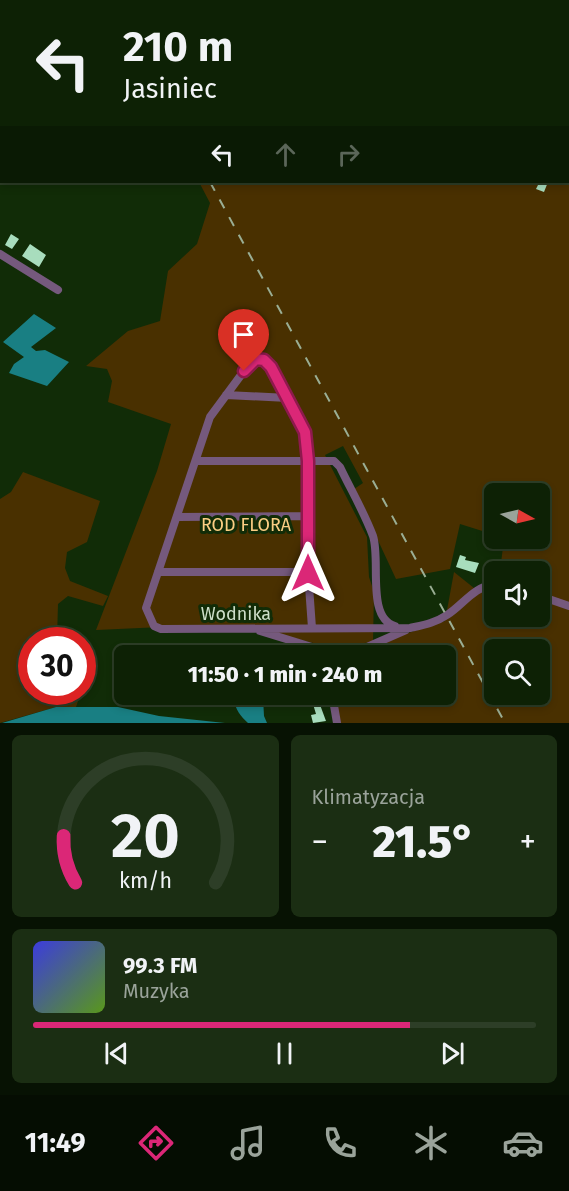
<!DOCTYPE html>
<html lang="pl">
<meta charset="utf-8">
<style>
body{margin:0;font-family:"Fira Sans",sans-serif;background:#1b2e13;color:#f1f3f6;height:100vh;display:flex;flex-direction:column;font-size:22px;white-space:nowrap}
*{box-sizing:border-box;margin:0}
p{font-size:20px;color:#9aa39a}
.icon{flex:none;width:33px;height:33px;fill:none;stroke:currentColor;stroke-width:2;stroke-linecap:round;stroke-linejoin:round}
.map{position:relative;height:723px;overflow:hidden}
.drawer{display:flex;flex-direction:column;gap:12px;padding:12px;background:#071203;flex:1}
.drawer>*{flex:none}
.hud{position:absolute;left:0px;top:0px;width:570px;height:183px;box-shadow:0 3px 9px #0003,0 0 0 2px #2d3e27;background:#0d2105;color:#f1f3f6;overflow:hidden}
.needle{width:39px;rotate:98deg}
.controls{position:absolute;left:484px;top:483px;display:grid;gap:12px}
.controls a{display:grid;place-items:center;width:66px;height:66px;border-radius:9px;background:#0d2105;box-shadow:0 3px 9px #0003,0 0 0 2px #2d3e27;font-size:30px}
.speed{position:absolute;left:18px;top:627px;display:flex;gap:12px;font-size:30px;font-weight:700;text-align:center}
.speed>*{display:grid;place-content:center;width:78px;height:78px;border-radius:50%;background:#0d2105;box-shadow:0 3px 9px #0003,0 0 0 2px #2d3e27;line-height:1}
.speed .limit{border:9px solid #d22;background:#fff;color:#111}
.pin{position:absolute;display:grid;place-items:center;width:51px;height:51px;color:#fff;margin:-62px -26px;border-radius:50% 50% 50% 0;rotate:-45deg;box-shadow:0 0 6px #0007}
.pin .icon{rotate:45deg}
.me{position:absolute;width:66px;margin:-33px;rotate:0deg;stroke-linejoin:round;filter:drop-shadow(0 0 4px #0008)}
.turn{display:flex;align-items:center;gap:21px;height:126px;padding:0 24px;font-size:27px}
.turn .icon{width:78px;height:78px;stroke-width:2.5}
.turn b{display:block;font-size:42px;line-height:51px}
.lanes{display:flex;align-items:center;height:57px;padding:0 24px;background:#0003;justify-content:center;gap:30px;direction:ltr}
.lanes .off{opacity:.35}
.big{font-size:45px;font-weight:800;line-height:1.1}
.drawer .tile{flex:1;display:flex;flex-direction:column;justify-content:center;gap:9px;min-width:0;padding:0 21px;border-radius:9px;background:#1b2e13}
.drawer .dial{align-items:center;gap:0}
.dial svg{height:156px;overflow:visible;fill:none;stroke:#2d3e27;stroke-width:7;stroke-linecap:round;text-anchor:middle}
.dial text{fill:#f1f3f6;stroke:none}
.song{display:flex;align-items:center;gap:18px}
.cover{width:72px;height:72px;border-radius:9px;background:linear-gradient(135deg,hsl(240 70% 55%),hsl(90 70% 35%))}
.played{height:6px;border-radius:3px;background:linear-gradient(90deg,#db2777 75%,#2d3e27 75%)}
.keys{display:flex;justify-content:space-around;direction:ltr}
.heat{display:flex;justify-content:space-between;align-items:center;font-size:33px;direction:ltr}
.drawer .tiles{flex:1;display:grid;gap:12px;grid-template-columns:1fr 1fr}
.tile:last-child{grid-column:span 2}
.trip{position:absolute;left:114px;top:645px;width:342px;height:60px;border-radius:9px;background:#0d2105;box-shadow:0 3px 9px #0003,0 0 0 2px #2d3e27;font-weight:800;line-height:60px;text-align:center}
.tab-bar{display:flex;height:96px;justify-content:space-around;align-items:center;background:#050d02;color:#9aa39a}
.tab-bar .icon{width:42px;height:42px}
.tab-bar .selected{color:#db2777}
.tab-bar b{font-size:27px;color:#f1f3f6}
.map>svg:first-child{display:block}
</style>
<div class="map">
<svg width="569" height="723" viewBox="0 0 569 723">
<rect width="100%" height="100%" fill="#112c07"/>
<path fill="#493000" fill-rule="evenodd" d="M279 0H569V723H340L335 695 446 694V656L360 655 402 635 445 621 454 572 479 592 495 579V616H540V572L500 571 504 539 540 538V494H495V535L460 524 450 569 396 579 354 489 363 483 343 446 325 455 367 537 369 577 374 592 373 642 329 647 251 627H162L96 630 157 471 171 424 108 402 112 381 107 369 86 366 128 331 160 321 168 271 197 244 210 203 199 182H568V2L278 1ZM495 650H540V694H495Z
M23 472 100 501 87 542 67 552 65 568 70 581 108 596 103 606 68 596 58 604 57 640H32V692H81L76 707H56L0 723V499L11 492Z"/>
<path fill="#197f83" d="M34 314 56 328 31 347 36 351 45 350 69 362 47 386 9 373 14 364 24 357 3 342Z
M235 696 263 697 264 716 267 723H248C240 716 233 707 235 696Z
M56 707H118L159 716 225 723H2Z"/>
<path fill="#a8ddbd" d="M534 182H548L544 192 536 189 538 185 534 183Z
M11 234 19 239 12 249 5 245Z
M30 244 46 255 39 267 22 256Z
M460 555 466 557 465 560 479 563 475 573 456 567Z
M319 702 326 721 313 723 311 715 316 714 313 704Z"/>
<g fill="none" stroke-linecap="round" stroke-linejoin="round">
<path stroke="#75597d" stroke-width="8" d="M0 80H2
M0 137 2 133
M568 168H569
M0 254 58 290
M226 395 288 398
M196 461H334L340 467C351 490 364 512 373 536 381 560 366 618 395 626
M177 517 308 516
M158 572H308
M540 596 569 606
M312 628 308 572V461L305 432 271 367 264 360 256 359 244 371 210 417 146 608 154 626 161 629 410 628C423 625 435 623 447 615 464 604 473 587 495 584
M260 631 325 651H358L350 656
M358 651 406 630
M332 694 337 723"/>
<path stroke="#9aae94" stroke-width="2" stroke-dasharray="10 10" stroke-linecap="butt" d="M111 0V2
M210 182 505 723"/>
</g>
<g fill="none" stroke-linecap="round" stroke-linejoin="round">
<g stroke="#8e194d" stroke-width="15">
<path id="route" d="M244 371 256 359 264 360 271 367 305 432 308 461V573"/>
</g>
<use href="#route" stroke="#db2777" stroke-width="10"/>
</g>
<g text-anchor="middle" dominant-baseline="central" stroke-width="6" stroke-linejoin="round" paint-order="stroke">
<g font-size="18" fill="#facd83" stroke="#112c07">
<text x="246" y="525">ROD FLORA</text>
</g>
<g font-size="18" fill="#cddec8" stroke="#112c07">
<text x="236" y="614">Wodnika</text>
</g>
</g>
</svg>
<div class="controls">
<a><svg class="needle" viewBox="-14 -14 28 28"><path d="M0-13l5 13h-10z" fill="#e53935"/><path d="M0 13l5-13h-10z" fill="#9aa39a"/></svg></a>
<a><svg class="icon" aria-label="sound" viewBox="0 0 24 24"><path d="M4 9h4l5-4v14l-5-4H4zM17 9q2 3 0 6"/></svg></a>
<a><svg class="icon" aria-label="search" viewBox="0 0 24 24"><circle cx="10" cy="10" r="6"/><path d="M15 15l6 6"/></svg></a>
</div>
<div class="speed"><div class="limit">30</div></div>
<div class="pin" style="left:244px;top:371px;background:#d93025"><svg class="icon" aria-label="arrive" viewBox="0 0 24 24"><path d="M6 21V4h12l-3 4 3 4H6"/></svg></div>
<svg class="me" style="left:308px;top:573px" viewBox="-20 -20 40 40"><path d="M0-17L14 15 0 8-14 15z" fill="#db2777" stroke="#fff" stroke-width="4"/></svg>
<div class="trip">11:50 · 1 min · 240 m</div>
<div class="hud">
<div class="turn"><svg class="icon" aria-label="left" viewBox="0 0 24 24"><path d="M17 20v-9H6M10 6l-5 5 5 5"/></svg><div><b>210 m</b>Jasiniec</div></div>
<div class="lanes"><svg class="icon" aria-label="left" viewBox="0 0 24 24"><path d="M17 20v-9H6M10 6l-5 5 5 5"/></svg><svg class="icon off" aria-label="ahead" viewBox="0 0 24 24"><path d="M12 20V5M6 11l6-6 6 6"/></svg><svg class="icon off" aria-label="right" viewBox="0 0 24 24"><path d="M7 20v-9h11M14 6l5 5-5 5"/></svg></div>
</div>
</div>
<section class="drawer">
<div class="tiles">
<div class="tile dial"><svg viewBox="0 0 100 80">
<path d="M14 69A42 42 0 1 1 86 69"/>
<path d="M14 69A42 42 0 0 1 8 45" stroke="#db2777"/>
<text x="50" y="56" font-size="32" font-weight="700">20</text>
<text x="50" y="72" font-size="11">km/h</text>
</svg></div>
<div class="tile"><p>Klimatyzacja</p>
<div class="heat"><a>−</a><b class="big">21.5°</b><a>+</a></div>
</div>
<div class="tile">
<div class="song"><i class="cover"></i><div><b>99.3 FM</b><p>Muzyka</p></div></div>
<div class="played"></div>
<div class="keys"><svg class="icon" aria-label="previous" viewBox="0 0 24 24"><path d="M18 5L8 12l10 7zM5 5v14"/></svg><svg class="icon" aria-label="pause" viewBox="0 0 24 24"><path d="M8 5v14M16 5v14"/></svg><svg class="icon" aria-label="next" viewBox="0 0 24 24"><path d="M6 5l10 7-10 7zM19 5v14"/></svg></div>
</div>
</div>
</section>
<nav class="tab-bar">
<b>11:49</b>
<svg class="icon selected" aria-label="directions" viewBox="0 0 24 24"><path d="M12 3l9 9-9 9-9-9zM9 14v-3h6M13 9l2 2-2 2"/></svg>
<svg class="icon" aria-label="music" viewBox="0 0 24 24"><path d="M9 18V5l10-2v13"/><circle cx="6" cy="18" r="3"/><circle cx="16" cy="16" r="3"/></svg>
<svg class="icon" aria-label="phone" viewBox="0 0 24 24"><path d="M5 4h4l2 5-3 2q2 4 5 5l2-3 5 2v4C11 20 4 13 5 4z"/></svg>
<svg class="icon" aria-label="climate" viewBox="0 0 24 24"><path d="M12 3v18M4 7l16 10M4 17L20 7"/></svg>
<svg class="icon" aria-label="car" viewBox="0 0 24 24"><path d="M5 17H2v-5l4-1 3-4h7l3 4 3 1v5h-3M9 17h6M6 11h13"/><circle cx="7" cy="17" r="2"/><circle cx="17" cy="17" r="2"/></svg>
</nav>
